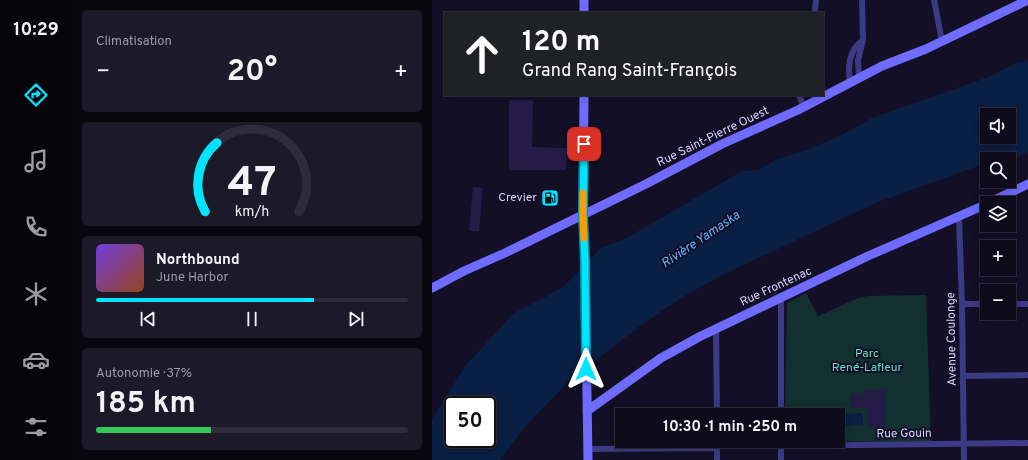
<!DOCTYPE html>
<html lang="fr">
<meta charset="utf-8">
<style>
body{margin:0;font-family:Overpass,sans-serif;background:#1c1929;color:#f1f3f6;height:100vh;display:flex;flex-direction:column;font-size:15px;white-space:nowrap}
*{box-sizing:border-box;margin:0}
p{font-size:13px;color:#9b9ba3}
.icon{flex:none;width:22px;height:22px;fill:none;stroke:currentColor;stroke-width:2;stroke-linecap:round;stroke-linejoin:round}
.map{position:relative;flex:1;overflow:hidden}
.details{display:flex;flex-direction:column;gap:10px;padding:10px;background:#08060f;width:360px}
.details>*{flex:none}
.guide{position:absolute;left:12px;top:12px;width:380px;height:84px;border-radius:0px;box-shadow:0 2px 10px #0003,0 0 0 1px #2e2b3b;background:#202124;color:#fff;overflow:hidden}
.controls{position:absolute;left:548px;top:108px;display:grid;gap:8px}
.controls a{display:grid;place-items:center;width:36px;height:36px;border-radius:0px;background:#0e0b1c;box-shadow:0 2px 10px #0003,0 0 0 1px #2e2b3b;font-size:20px}
.speed{position:absolute;left:12px;top:396px;display:flex;gap:8px;font-size:20px;font-weight:700;text-align:center}
.speed>*{display:grid;place-content:center;width:52px;height:52px;border-radius:50%;background:#0e0b1c;box-shadow:0 2px 10px #0003,0 0 0 1px #2e2b3b;line-height:1}
.speed .limit{border:2px solid #111;border-radius:6px;background:#fff;color:#111}
.pin{position:absolute;display:grid;place-items:center;width:34px;height:34px;color:#fff;margin:-17px;border-radius:8px;box-shadow:0 2px 6px #0006}
.me{position:absolute;width:44px;margin:-22px;rotate:0deg;stroke-linejoin:round;filter:drop-shadow(0 0 3px #0008)}
.turn{display:flex;align-items:center;gap:14px;height:84px;padding:0 12px;font-size:18px}
.turn .icon{width:52px;height:52px;stroke-width:2.5}
.turn b{display:block;font-size:28px;line-height:34px}
.big{font-size:30px;font-weight:700;line-height:1.1}
.details .widget{flex:1;display:flex;flex-direction:column;justify-content:center;gap:6px;min-width:0;padding:0 14px;border-radius:6px;background:#1c1929}
.details .dial{align-items:center;gap:0}
.dial svg{height:104px;overflow:visible;fill:none;stroke:#2e2b3b;stroke-width:7;stroke-linecap:round;text-anchor:middle}
.dial text{fill:#f1f3f6;stroke:none}
.song{display:flex;align-items:center;gap:12px}
.cover{width:48px;height:48px;border-radius:6px;background:linear-gradient(135deg,hsl(260 70% 55%),hsl(20 70% 35%))}
.played{height:4px;border-radius:2px;background:linear-gradient(90deg,#00e5ff 70%,#2e2b3b 70%)}
.keys{display:flex;justify-content:space-around;direction:ltr}
.heat{display:flex;justify-content:space-between;align-items:center;font-size:22px;direction:ltr}
.charge{height:6px;border-radius:3px;background:linear-gradient(90deg,#34c759 37%,#2e2b3b 0)}
.trip{position:absolute;left:183px;top:408px;width:230px;height:40px;border-radius:0px;background:#0e0b1c;box-shadow:0 2px 10px #0003,0 0 0 1px #2e2b3b;font-weight:700;line-height:40px;text-align:center}
main{display:flex;flex:1;min-height:0}
.menu{display:flex;flex-direction:column;width:72px;justify-content:space-around;align-items:center;background:#06040b;color:#9b9ba3}
.menu .icon{width:28px;height:28px}
.menu .selected{color:#00e5ff}
.menu b{font-size:18px;color:#f1f3f6}
.map>svg:first-child{display:block}
</style>
<main>
<nav class="menu">
<b>10:29</b>
<svg class="icon selected" aria-label="directions" viewBox="0 0 24 24"><path d="M12 3l9 9-9 9-9-9zM9 14v-3h6M13 9l2 2-2 2"/></svg>
<svg class="icon" aria-label="music" viewBox="0 0 24 24"><path d="M9 18V5l10-2v13"/><circle cx="6" cy="18" r="3"/><circle cx="16" cy="16" r="3"/></svg>
<svg class="icon" aria-label="phone" viewBox="0 0 24 24"><path d="M5 4h4l2 5-3 2q2 4 5 5l2-3 5 2v4C11 20 4 13 5 4z"/></svg>
<svg class="icon" aria-label="climate" viewBox="0 0 24 24"><path d="M12 3v18M4 7l16 10M4 17L20 7"/></svg>
<svg class="icon" aria-label="car" viewBox="0 0 24 24"><path d="M5 17H2v-5l4-1 3-4h7l3 4 3 1v5h-3M9 17h6M6 11h13"/><circle cx="7" cy="17" r="2"/><circle cx="17" cy="17" r="2"/></svg>
<svg class="icon" aria-label="filters" viewBox="0 0 24 24"><path d="M4 7h16M4 17h16"/><circle cx="9" cy="7" r="2"/><circle cx="15" cy="17" r="2"/></svg>
</nav>
<section class="details">
<div class="widget"><p>Climatisation</p>
<div class="heat"><a>−</a><b class="big">20°</b><a>+</a></div>
</div>
<div class="widget dial"><svg viewBox="0 0 100 80">
<path d="M14 69A42 42 0 1 1 86 69"/>
<path d="M14 69A42 42 0 0 1 23 16" stroke="#00e5ff"/>
<text x="50" y="56" font-size="32" font-weight="700">47</text>
<text x="50" y="72" font-size="11">km/h</text>
</svg></div>
<div class="widget">
<div class="song"><i class="cover"></i><div><b>Northbound</b><p>June Harbor</p></div></div>
<div class="played"></div>
<div class="keys"><svg class="icon" aria-label="previous" viewBox="0 0 24 24"><path d="M18 5L8 12l10 7zM5 5v14"/></svg><svg class="icon" aria-label="pause" viewBox="0 0 24 24"><path d="M8 5v14M16 5v14"/></svg><svg class="icon" aria-label="next" viewBox="0 0 24 24"><path d="M6 5l10 7-10 7zM19 5v14"/></svg></div>
</div>
<div class="widget"><p>Autonomie · 37%</p><b class="big">185 km</b><div class="charge"></div></div>
</section>
<div class="map">
<svg width="596" height="460" viewBox="0 0 596 460">
<rect width="100%" height="100%" fill="#130f26"/>
<path fill="#12302f" d="M374 293 386 316 426 298 436 296 494 295 499 443 392 441H406V415H353L355 303Z"/>
<path fill="#0a1f44" fill-rule="evenodd" d="M596 61V152L577 161V159H555V163L446 202 292 274 249 298 208 326 135 383 91 429 68 460H0V419L34 365 82 313 119 294 133 285 169 248 191 240 310 171 326 170 345 159 370 152 410 135 440 118 559 76 584 63ZM555 115H577V137H555ZM21 405H55V439H21Z
M431 413V425L410 426 409 414Z"/>
<path fill="#241b47" d="M77 100H101L100 147 135 148 134 170H77Z
M41 187 51 188 47 231H37Z
M433 390H453V428H436V408H419L418 395H433Z"/>
<g fill="none" stroke-linecap="round" stroke-linejoin="round">
<path stroke="#3d3a85" stroke-width="6" d="M502 0 510 41
M383 11 384 0
M427 78 426 60 431 40 430 0
M418 83C416 68 416 51 430 41
M367 95 372 107
M527 217 530 304 532 460
M349 298V415
M530 304H555
M577 304H596
M284 327 285 415
M531 376 596 375
M285 441V460
M349 441V460
M349 446 596 443
M155 449 285 448"/>
<path stroke="#6f6bff" stroke-width="9" d="M152 13V0
M152 95 151 215 153 262 156 460
M556 203 596 184
M0 288 32 271 73 253 214 184 290 144 366 110 450 66 494 49 596 0
M155 411 229 358 267 337 436 256 555 204"/>
</g>
<g fill="none" stroke-linecap="round" stroke-linejoin="round">
<g stroke="#0095a6" stroke-width="10">
<path id="route" d="M152 144 151 215 153 262 154 369"/>
</g>
<use href="#route" stroke="#00e5ff" stroke-width="7"/>
<path stroke="#f59e0b" stroke-width="7" d="M151 193V215L152 238"/>
</g>
<defs>
<g id="fuel-square" transform="scale(0.9)"><rect x="-9" y="-9" width="18" height="18" rx="4" fill="#00e5ff" stroke="#130f26"/><path d="M-5.5-6h7V0h2V4h1.3V-2.5L3-4.5l.8-.8L6-3V5H2.5V1h-1V6h-7ZM-4.2-4.7v3.2H.2V-4.7Z" fill="#111"/></g>
</defs>
<g fill-rule="evenodd">
<use href="#fuel-square" x="118" y="198"/>
</g>
<g text-anchor="middle" dominant-baseline="central" stroke-width="4" stroke-linejoin="round" paint-order="stroke">
<g font-size="12" fill="#d9d4ff" stroke="#130f26">
<text transform="translate(281 137) rotate(-26)">Rue Saint-Pierre Ouest</text>
<text transform="translate(344 287) rotate(-25)">Rue Frontenac</text>
<text transform="translate(520 339) rotate(-91)">Avenue Coulonge</text>
<text transform="translate(472 434) rotate(-1)">Rue Gouin</text>
</g>
<g font-size="12" fill="#d9d4ff" stroke="#130f26" text-anchor="end">
<text x="105" y="198">Crevier</text>
</g>
<g font-size="12" fill="#5fe0c0" stroke="#130f26">
<text x="435" y="354">Parc<tspan x="435" dy="14">René-Lafleur</tspan></text>
</g>
<g font-size="13" font-style="italic" fill="#62b6ff" stroke="#130f26">
<text transform="translate(269 240) rotate(-34)">Rivière Yamaska</text>
</g>
</g>
</svg>
<div class="controls">
<a><svg class="icon" aria-label="sound" viewBox="0 0 24 24"><path d="M4 9h4l5-4v14l-5-4H4zM17 9q2 3 0 6"/></svg></a>
<a><svg class="icon" aria-label="search" viewBox="0 0 24 24"><circle cx="10" cy="10" r="6"/><path d="M15 15l6 6"/></svg></a>
<a><svg class="icon" aria-label="layers" viewBox="0 0 24 24"><path d="M12 4l9 5-9 5-9-5zM3 14l9 5 9-5"/></svg></a>
<a>+</a>
<a>−</a>
</div>
<div class="speed"><div class="limit">50</div></div>
<div class="pin" style="left:152px;top:144px;background:#d93025"><svg class="icon" aria-label="arrive" viewBox="0 0 24 24"><path d="M6 21V4h12l-3 4 3 4H6"/></svg></div>
<svg class="me" style="left:154px;top:369px" viewBox="-20 -20 40 40"><path d="M0-17L14 15 0 8-14 15z" fill="#00e5ff" stroke="#fff" stroke-width="4"/></svg>
<div class="trip">10:30 · 1 min · 250 m</div>
<div class="guide">
<div class="turn"><svg class="icon" aria-label="ahead" viewBox="0 0 24 24"><path d="M12 20V5M6 11l6-6 6 6"/></svg><div><b>120 m</b>Grand Rang Saint-François</div></div>
</div>
</div>
</main>
